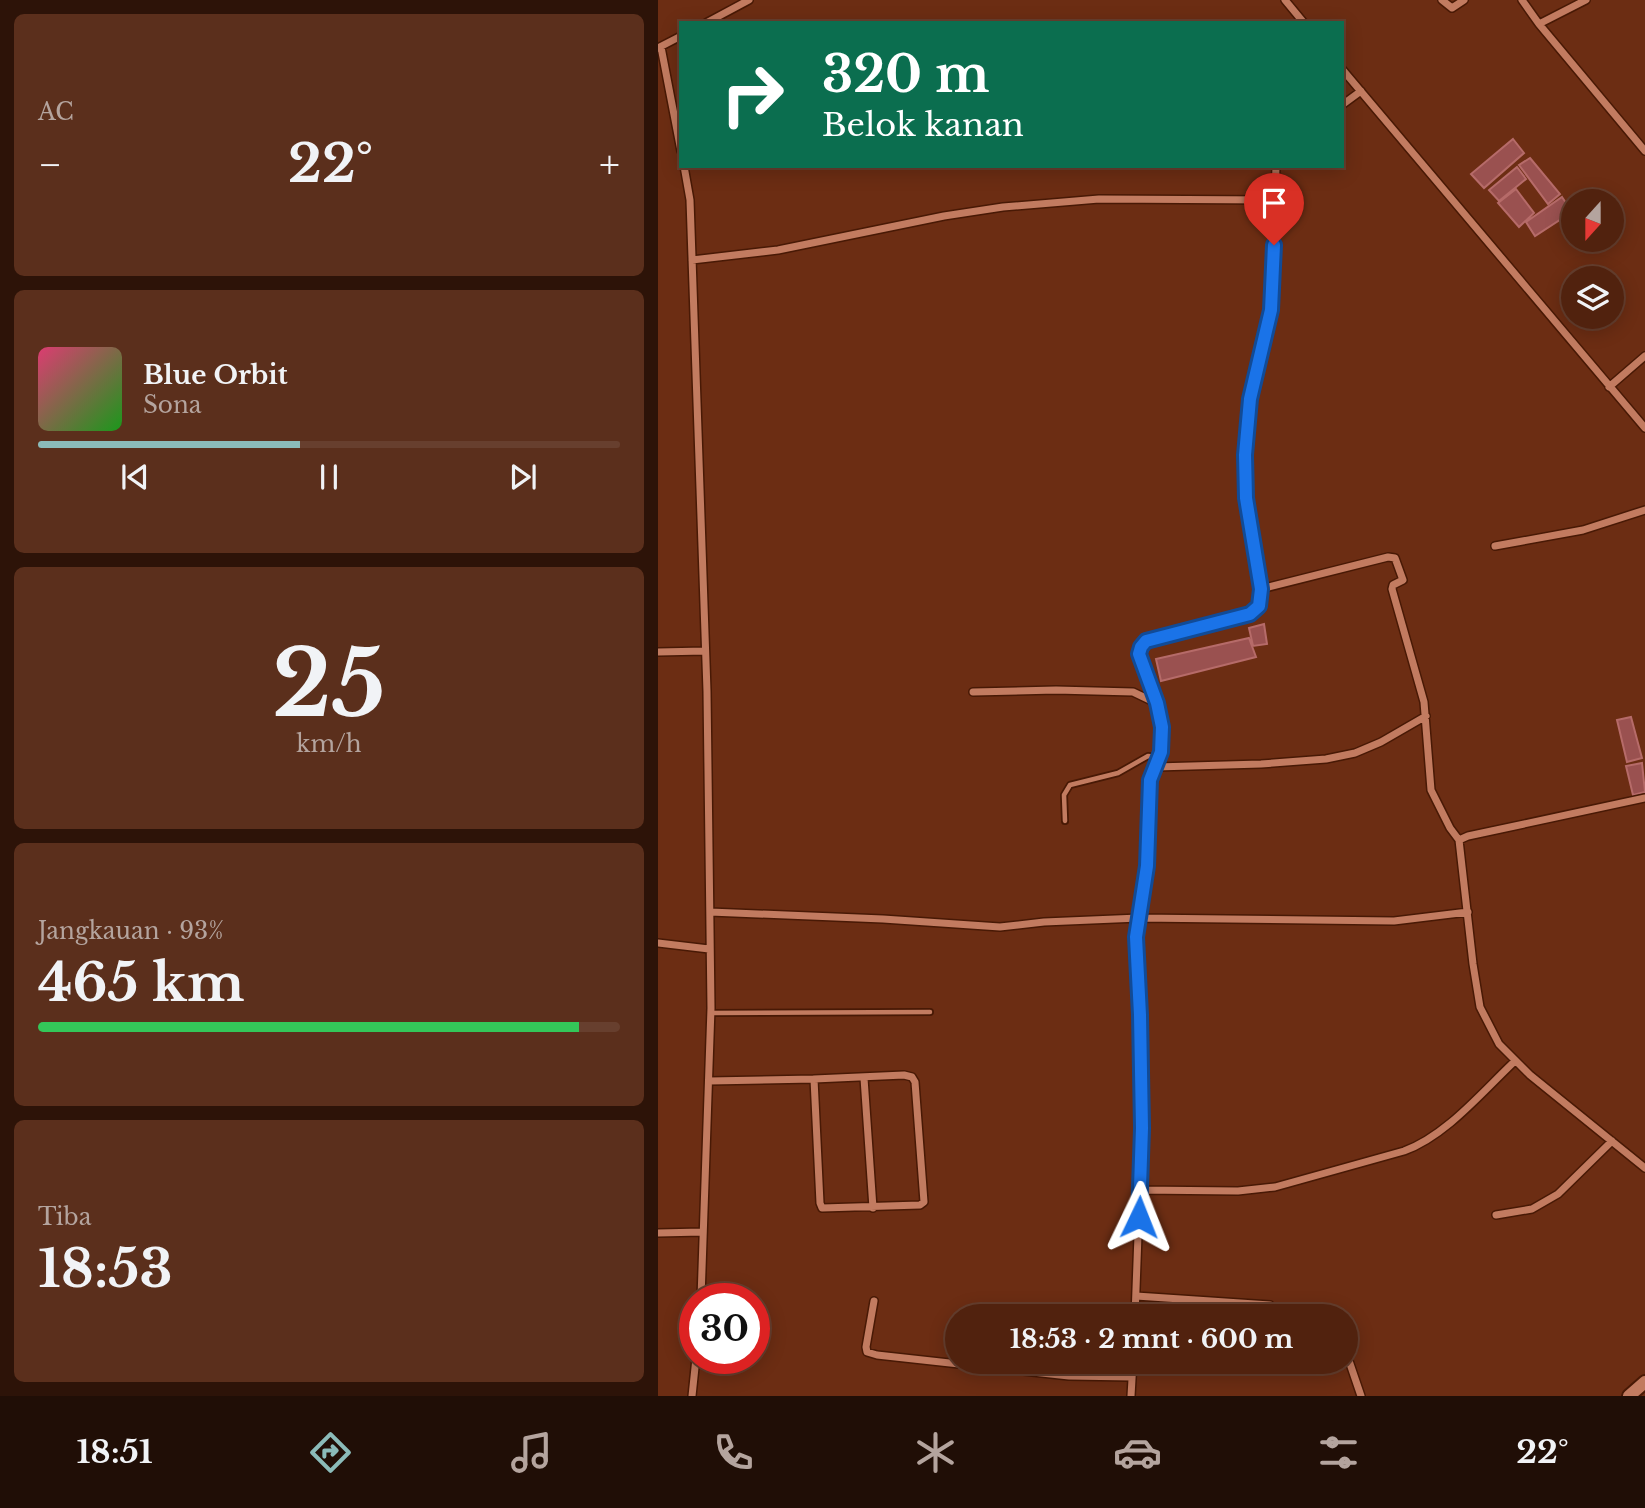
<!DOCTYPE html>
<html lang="id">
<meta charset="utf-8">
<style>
body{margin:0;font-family:"Libre Baskerville",serif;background:#5b2f1c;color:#f1f3f6;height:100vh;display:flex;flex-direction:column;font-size:26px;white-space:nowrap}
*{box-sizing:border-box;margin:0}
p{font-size:23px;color:#b4a49e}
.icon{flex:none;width:38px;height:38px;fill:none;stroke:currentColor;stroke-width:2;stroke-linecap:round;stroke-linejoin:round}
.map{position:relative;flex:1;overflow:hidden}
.drawer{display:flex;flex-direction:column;gap:14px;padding:14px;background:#2d1308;width:658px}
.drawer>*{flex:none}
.guide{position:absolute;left:21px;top:21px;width:665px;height:147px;border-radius:0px;box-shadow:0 4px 18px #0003,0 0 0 2px #673f2e;background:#0b6e4f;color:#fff;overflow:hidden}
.needle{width:46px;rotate:201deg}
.tools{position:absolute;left:903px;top:189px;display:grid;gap:14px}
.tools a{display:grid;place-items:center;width:63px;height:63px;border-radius:50%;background:#51220e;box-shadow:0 4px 18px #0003,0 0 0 2px #673f2e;font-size:35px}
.speed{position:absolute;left:21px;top:1283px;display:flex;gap:14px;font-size:35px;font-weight:700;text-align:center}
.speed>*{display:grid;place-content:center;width:91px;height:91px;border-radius:50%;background:#51220e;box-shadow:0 4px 18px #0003,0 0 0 2px #673f2e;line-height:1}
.speed .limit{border:10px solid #d22;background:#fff;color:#111}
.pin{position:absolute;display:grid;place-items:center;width:60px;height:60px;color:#fff;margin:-72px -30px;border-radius:50% 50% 50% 0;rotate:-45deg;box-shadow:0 0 7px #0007}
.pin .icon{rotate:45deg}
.me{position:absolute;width:77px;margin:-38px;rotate:2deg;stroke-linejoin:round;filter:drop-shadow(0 0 5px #0008)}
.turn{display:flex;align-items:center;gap:24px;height:147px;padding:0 28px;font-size:32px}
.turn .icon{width:91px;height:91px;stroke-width:2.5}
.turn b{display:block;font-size:49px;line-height:60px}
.big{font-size:52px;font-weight:700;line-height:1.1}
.drawer .card{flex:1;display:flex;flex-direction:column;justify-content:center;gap:10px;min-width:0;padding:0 24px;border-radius:10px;background:#5b2f1c}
.drawer .dial{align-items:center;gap:0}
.dial b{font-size:91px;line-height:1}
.song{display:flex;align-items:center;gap:21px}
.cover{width:84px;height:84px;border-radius:10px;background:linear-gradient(135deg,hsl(340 70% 55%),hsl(120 70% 35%))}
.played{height:7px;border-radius:4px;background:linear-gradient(90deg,#8bbbb9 45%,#673f2e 45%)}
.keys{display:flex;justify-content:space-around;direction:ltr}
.heat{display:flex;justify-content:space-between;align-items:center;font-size:38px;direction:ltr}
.charge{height:10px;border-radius:5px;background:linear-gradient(90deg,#34c759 93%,#673f2e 0)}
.trip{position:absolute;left:287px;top:1304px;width:413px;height:70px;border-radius:35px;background:#51220e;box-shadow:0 4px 18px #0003,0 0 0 2px #673f2e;font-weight:700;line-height:70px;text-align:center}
.menu{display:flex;height:112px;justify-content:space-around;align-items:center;background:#200e06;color:#b4a49e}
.menu .icon{width:49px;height:49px}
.menu .on{color:#8bbbb9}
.menu b{font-size:32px;color:#f1f3f6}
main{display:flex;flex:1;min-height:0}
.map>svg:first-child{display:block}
</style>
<main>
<section class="drawer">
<div class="card"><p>AC</p>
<div class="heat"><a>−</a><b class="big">22°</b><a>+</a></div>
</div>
<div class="card">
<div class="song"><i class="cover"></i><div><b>Blue Orbit</b><p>Sona</p></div></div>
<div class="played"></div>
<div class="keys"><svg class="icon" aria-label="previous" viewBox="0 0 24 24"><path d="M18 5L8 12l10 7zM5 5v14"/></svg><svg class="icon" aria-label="pause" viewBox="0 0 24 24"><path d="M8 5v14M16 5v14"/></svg><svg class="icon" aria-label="next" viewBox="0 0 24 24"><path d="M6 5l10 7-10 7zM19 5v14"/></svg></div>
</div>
<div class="card dial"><b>25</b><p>km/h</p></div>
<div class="card"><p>Jangkauan · 93%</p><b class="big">465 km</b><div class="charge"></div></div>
<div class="card"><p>Tiba</p><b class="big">18:53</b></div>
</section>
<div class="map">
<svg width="987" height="1396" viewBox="0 0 987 1396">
<rect width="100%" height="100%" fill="#6c2d13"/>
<path fill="#9a5150" stroke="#b66b69" stroke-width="2" d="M855 139 866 153 826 188 813 174Z
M872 158 902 194 890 204 861 165Z
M859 167 868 179 841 201 831 190Z
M858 189 876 213 861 227 840 203Z
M904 197 914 212 877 236 868 222Z
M606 624 609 644 595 646 591 628Z
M591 638 598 657 503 681 498 659Z
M973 717 984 758 969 762 959 720Z
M984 763 987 792 975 795 968 766Z"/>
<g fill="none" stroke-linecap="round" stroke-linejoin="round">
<g stroke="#481905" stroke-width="8">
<path id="lane" d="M407 821 406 795 412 785 460 773 490 756 500 757
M53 1013 272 1012"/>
</g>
<g stroke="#481905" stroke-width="10">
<path id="street" d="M627 0 646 23
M784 0 794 8 806 0
M864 0 881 24 987 151
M48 23 91 0
M881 24 928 0
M3 47 23 151
M0 48 23 36
M684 69 987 428
M684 105 703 91
M26 166 32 200 49 691 53 1008 43 1298
M34 260 120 250 286 216 345 207 441 199 617 200
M951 387 987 356
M837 546 925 530 987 510
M603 589 730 557 737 558 745 580 735 585 734 589 766 702 773 790 792 828 801 840
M0 652 47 651
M315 692 398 690 475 692 498 703
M498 767 603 764 668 759 697 753 723 742 768 716
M987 798 810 836 801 840 815 964 822 1007 841 1044 872 1075 987 1168
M52 912 225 919 342 927 386 922 481 918 489 866 492 780 503 752 504 727 499 703 481 655 483 647 488 641 592 614 601 606 604 592 588 498 587 455 592 399 613 310 618 166
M0 943 51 949
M206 1078 215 1208
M51 1081 156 1079 246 1075 254 1077 257 1082 266 1202 262 1205 164 1208 162 1203 156 1079
M482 1190 580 1191 617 1187 746 1151C788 1136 825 1091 857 1061
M838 1215 874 1209 900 1194 954 1141
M0 1233 44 1232
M478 1296 612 1305
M216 1301 208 1347 209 1352 219 1355 411 1376 474 1377
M477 1316 484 1127 482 1015 478 937 481 918 736 921 810 912
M688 1352 703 1396
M34 1396 38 1358
M473 1396 475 1362"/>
</g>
<g stroke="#481905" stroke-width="16">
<path id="secondary" d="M971 1396 987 1382"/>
</g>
<use href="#lane" stroke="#c27b60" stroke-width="4.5"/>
<use href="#street" stroke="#c27b60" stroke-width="7"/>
<use href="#secondary" stroke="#c27b60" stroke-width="12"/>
</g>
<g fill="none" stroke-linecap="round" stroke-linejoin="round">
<g stroke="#114b97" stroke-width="18">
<path id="route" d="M481 1217 484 1128 482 1015 478 937 489 866 492 780 503 752 504 727 499 703 481 654 483 647 488 641 592 614 601 606 603 589 588 498 587 455 592 399 613 310 616 245"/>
</g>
<use href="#route" stroke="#1a73e8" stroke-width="12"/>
</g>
</svg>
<div class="tools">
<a><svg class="needle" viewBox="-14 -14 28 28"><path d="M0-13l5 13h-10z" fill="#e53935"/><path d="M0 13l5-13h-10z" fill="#b4a49e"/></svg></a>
<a><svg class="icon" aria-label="layers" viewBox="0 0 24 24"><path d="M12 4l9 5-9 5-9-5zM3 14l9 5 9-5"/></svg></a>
</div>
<div class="speed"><div class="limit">30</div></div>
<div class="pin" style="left:616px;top:245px;background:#d93025"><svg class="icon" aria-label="arrive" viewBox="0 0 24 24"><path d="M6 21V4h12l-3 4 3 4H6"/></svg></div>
<svg class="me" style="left:481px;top:1217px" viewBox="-20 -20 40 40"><path d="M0-17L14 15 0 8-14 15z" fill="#1a73e8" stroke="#fff" stroke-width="4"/></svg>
<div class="trip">18:53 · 2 mnt · 600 m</div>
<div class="guide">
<div class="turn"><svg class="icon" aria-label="right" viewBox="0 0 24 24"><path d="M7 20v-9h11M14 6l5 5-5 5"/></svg><div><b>320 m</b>Belok kanan</div></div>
</div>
</div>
</main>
<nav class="menu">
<b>18:51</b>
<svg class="icon on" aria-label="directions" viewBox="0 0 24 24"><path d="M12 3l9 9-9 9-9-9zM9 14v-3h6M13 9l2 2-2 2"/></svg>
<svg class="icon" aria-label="music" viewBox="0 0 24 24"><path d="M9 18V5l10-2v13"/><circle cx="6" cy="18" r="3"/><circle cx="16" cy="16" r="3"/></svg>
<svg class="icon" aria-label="phone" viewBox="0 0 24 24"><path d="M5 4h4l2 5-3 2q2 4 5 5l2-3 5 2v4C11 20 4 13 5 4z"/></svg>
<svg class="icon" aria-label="climate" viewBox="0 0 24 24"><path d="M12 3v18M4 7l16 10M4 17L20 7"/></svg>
<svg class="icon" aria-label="car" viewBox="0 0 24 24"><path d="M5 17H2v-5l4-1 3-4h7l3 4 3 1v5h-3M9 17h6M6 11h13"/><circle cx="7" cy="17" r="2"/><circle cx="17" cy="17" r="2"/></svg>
<svg class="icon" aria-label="filters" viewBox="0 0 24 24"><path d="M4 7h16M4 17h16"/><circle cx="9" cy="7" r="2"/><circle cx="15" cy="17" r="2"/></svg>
<b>22°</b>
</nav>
